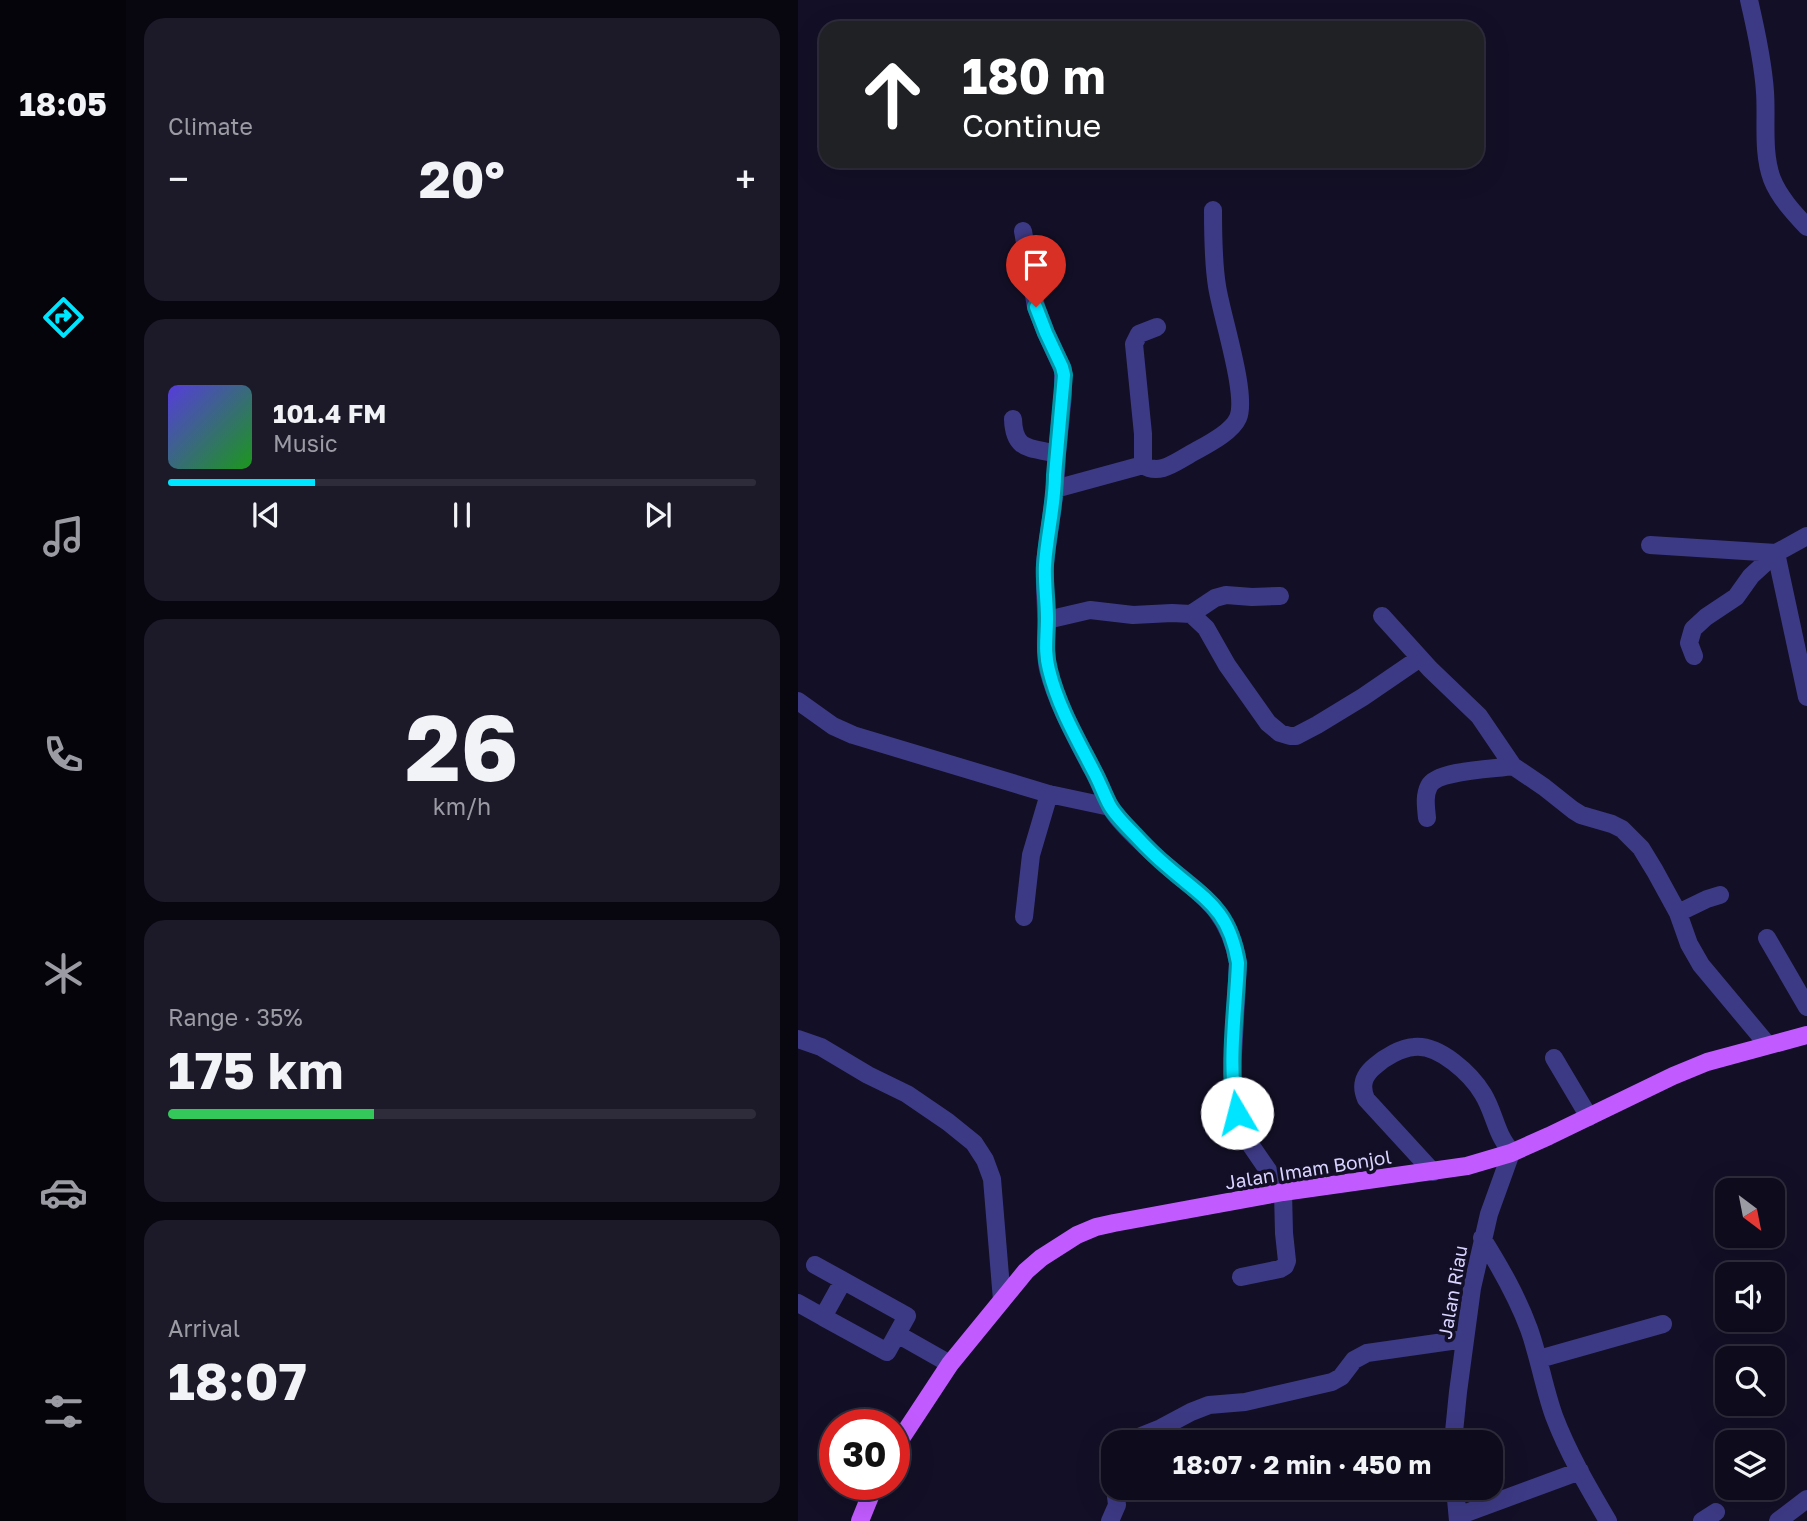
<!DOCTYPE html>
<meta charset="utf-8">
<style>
body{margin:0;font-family:"Golos Text",sans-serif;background:#1c1929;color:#f1f3f6;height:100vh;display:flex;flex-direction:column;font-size:26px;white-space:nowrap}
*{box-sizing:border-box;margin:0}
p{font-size:23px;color:#9b9ba3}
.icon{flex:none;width:38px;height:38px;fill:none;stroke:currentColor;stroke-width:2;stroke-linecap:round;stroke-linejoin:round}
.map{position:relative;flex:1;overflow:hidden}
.panel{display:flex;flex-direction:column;gap:18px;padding:18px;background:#08060f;width:672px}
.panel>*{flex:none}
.guide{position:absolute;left:21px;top:21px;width:665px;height:147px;border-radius:21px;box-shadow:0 7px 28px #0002,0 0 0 2px #2e2b3b;background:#202124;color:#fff;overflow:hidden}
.needle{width:46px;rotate:148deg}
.controls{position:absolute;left:917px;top:1178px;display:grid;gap:14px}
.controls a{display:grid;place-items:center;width:70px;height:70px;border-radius:14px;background:#0e0b1c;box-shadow:0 7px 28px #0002,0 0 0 2px #2e2b3b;font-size:35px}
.speed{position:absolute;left:21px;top:1409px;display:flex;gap:14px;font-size:35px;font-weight:700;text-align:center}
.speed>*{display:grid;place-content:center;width:91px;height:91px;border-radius:50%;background:#0e0b1c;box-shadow:0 7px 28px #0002,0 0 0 2px #2e2b3b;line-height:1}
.speed .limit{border:10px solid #d22;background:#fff;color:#111}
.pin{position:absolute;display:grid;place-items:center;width:60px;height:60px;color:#fff;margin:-72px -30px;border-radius:50% 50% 50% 0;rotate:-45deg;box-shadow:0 0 7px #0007}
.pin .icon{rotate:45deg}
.me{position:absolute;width:77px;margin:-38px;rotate:352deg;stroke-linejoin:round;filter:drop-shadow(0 0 5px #0008)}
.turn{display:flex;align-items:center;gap:24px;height:147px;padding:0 28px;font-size:32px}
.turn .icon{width:91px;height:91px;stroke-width:2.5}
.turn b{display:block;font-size:49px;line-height:60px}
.big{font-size:52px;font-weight:700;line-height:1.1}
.panel .card{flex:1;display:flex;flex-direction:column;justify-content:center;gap:10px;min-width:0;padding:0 24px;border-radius:21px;background:#1c1929}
.panel .dial{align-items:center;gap:0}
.dial b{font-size:91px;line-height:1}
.song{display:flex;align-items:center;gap:21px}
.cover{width:84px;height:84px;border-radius:10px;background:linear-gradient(135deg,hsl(250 70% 55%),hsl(120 70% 35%))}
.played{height:7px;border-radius:4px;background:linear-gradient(90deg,#00e5ff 25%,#2e2b3b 25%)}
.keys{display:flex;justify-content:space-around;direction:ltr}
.heat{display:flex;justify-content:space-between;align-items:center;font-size:38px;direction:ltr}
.charge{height:10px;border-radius:5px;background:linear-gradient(90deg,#34c759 35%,#2e2b3b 0)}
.trip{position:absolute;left:303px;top:1430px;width:402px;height:70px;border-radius:21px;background:#0e0b1c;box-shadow:0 7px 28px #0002,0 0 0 2px #2e2b3b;font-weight:700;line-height:70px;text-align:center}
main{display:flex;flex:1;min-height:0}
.tab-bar{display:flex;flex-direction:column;width:126px;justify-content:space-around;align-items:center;background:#06040b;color:#9b9ba3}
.tab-bar .icon{width:49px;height:49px}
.tab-bar .selected{color:#00e5ff}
.tab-bar b{font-size:32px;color:#f1f3f6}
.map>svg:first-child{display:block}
</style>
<main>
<nav class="tab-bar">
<b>18:05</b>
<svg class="icon selected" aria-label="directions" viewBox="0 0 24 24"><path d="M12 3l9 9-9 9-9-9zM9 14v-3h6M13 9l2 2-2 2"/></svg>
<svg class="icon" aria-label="music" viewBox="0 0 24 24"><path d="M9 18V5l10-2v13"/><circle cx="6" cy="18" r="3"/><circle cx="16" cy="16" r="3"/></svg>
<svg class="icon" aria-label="phone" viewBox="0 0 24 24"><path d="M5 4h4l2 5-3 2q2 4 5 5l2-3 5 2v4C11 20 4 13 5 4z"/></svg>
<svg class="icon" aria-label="climate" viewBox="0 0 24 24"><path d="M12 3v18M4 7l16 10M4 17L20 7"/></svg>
<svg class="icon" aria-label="car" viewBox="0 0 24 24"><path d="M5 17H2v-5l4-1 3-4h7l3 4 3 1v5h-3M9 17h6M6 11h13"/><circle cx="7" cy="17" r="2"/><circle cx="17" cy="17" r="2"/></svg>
<svg class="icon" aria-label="filters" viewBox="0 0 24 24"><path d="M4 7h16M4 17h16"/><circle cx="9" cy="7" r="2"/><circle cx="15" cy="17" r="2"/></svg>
</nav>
<section class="panel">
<div class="card"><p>Climate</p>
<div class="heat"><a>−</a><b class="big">20°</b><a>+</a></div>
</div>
<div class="card">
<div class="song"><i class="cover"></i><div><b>101.4 FM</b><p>Music</p></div></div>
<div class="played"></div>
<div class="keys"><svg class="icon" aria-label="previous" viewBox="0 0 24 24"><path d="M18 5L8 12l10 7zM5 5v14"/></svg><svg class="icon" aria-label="pause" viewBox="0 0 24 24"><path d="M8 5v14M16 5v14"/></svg><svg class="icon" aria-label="next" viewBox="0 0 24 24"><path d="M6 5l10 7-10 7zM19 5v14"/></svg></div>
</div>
<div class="card dial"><b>26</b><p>km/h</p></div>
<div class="card"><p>Range · 35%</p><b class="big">175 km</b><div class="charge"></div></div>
<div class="card"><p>Arrival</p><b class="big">18:07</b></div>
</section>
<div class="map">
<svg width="1009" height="1521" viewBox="0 0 1009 1521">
<rect width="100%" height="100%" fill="#130f26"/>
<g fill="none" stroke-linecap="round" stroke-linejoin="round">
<path stroke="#3d3a85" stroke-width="18" d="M951 0C958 30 965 61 967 92 969 120 964 152 974 179 981 197 996 213 1009 227
M415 210C415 235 415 261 419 286 423 314 450 395 440 418 433 434 404 447 389 456 375 464 360 475 345 465L257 489C254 514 250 538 247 563 246 580 248 599 248 616 249 634 246 651 250 669 259 704 277 736 293 767 300 779 305 793 311 805 320 821 337 836 350 849 391 889 429 900 440 963L434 1073 435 1093 439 1113 454 1147 485 1192 486 1233 489 1261 487 1266 482 1269 443 1277
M225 231 238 307 248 333 265 370V394L259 454
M215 419C216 452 233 447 259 454L257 489
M345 465V434L336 344 341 334 359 327
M852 545 978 553 1009 697
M393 614 417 598 428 595 454 597 482 596
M584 616 632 669 681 716 715 766 746 787 775 810 783 815 814 824 824 829 843 848 857 871 880 913 891 944 903 965 969 1044
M249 620 292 610 335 615 374 613 393 614 408 628 429 665 470 723 482 733 492 736H498L519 725 565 697 622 658
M896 656 891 643 895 629 908 617 938 597 953 576 978 553 1009 536
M0 701 35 726 55 735 251 794 312 807
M629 818C628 807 626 796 631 786 639 770 697 769 715 766
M880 913 909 899 922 895
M226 917 233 855 251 794
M969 938 1009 1007
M0 1039 23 1047 70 1075 109 1094 150 1122 176 1143 187 1160 194 1179 204 1300
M756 1058 791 1117
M635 1172 568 1099C562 1085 566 1075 577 1066 587 1057 603 1048 616 1047 641 1044 673 1074 685 1094 693 1107 696 1121 702 1134 705 1141 710 1147 713 1153L691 1214 674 1288 660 1392 655 1442
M684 1238C702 1267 719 1296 731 1329 741 1357 746 1388 756 1416 770 1453 790 1487 810 1521
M17 1265 109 1316 89 1352 25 1317 45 1281
M0 1303 25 1317
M99 1334 152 1364
M741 1359 865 1324
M328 1442 363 1428 393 1412 411 1405 447 1402 534 1382 543 1377 556 1360 569 1353 667 1339
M315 1449C309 1459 312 1468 315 1478
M657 1488 660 1521
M660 1516 782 1471
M312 1521 319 1505 317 1488
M904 1521 918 1512
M980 1521 1009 1499"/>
<path stroke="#c25bff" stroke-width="18" d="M96 1449 152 1364 228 1271 243 1258 279 1235 298 1227 316 1223 485 1192 669 1166 713 1153 751 1136 875 1076 909 1062 1009 1035
M62 1521 77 1484"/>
</g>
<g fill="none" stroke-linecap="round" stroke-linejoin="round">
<g stroke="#0095a6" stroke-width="18">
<path id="route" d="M238 307 248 333 264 367 266 375 257 475C257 505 249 534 247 565 246 582 249 600 249 618 249 637 246 651 251 670 260 707 279 739 296 772 302 783 306 795 312 806 318 816 328 826 336 834 347 846 358 857 370 867 408 900 431 909 440 963 438 1011 429 1066 439 1113"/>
</g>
<use href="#route" stroke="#00e5ff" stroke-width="12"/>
</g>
<g text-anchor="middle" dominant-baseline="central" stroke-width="7" stroke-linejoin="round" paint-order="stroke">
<g font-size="19" fill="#d9d4ff" stroke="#130f26">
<text transform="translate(510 1169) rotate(-9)">Jalan Imam Bonjol</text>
<text transform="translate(654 1292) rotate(-80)">Jalan Riau</text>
</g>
</g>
</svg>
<div class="controls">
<a><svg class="needle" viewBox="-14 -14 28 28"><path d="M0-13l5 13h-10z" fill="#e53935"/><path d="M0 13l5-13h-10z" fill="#9b9ba3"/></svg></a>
<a><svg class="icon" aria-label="sound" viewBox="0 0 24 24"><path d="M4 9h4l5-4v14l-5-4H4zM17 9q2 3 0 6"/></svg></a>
<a><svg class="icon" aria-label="search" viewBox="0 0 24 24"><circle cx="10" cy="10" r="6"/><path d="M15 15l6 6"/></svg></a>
<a><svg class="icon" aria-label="layers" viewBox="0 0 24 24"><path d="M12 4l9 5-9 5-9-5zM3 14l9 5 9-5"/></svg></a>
</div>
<div class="speed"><div class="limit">30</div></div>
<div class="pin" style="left:238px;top:307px;background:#d93025"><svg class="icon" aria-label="arrive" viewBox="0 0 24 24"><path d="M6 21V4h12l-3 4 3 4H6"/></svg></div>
<svg class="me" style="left:439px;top:1113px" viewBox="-20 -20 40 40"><circle r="19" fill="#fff"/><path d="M0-13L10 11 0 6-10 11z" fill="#00e5ff"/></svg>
<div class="trip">18:07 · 2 min · 450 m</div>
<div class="guide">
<div class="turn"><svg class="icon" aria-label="ahead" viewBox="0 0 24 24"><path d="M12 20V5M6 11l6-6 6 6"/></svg><div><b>180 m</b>Continue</div></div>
</div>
</div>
</main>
